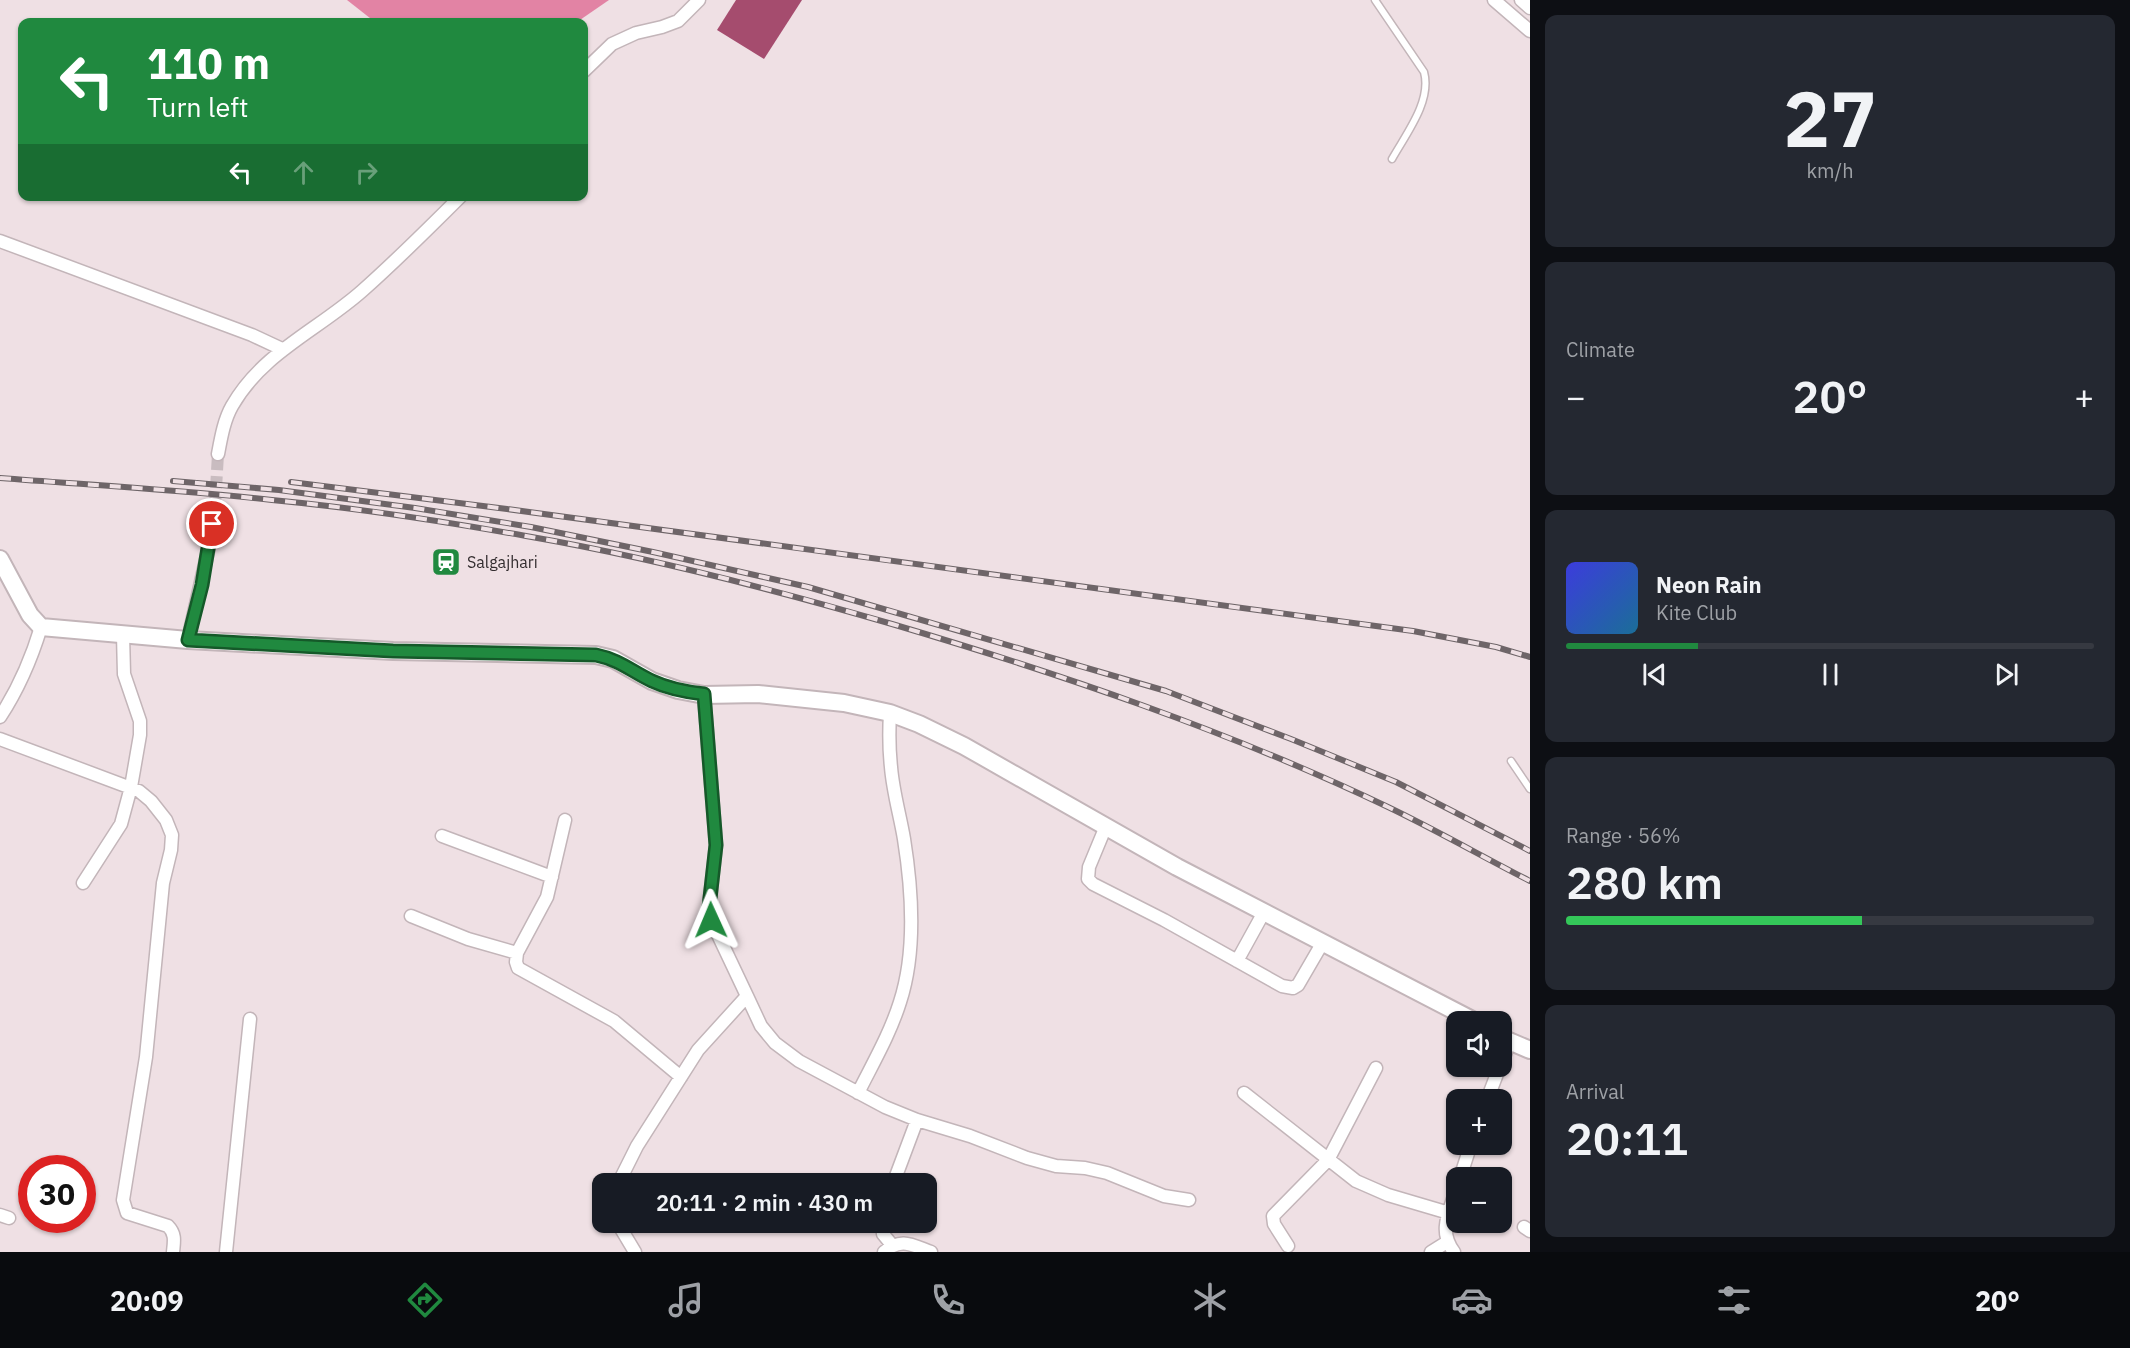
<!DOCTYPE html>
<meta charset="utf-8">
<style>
body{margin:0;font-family:"IBM Plex Sans",sans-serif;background:#242831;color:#f1f3f6;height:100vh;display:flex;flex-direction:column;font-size:22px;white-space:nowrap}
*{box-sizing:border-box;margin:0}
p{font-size:20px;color:#9ea1a6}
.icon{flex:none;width:33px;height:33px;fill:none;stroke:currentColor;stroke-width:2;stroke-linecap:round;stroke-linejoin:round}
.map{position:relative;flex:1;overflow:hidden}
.sheet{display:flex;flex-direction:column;gap:15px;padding:15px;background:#0d0f14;width:600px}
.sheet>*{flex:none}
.top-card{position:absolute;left:18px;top:18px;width:570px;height:183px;border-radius:12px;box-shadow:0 2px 4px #0004;background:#20893f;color:#fff;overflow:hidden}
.buttons{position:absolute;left:1446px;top:1011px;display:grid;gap:12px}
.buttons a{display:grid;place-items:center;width:66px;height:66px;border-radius:12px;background:#171b24;box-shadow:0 2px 4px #0004;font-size:30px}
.speed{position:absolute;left:18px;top:1155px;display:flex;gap:12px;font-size:30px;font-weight:700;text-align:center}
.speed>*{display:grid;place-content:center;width:78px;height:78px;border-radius:50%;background:#171b24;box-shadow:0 2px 4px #0004;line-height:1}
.speed .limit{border:9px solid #d22;background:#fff;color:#111}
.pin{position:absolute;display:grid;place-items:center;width:51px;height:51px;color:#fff;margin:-26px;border:3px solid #fff;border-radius:50%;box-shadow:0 2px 6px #0007}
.me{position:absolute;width:66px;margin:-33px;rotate:359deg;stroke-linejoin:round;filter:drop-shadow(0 0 4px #0008)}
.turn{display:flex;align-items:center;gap:21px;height:126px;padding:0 30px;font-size:27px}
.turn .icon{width:78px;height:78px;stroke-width:2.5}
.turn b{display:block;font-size:42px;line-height:51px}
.lanes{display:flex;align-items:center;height:57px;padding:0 30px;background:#0003;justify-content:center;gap:30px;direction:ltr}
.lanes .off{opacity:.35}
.big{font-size:45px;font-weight:600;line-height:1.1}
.sheet .card{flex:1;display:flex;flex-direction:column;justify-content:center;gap:9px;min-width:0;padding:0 21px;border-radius:12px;background:#242831}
.sheet .dial{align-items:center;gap:0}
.dial b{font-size:78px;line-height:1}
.song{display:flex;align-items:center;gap:18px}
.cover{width:72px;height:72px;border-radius:9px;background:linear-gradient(135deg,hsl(240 70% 55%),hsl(200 70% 35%))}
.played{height:6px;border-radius:3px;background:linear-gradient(90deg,#20893f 25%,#363941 25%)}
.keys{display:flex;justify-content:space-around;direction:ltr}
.heat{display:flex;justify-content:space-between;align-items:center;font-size:33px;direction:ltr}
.charge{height:9px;border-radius:4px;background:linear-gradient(90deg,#34c759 56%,#363941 0)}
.trip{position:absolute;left:592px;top:1173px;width:345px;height:60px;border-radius:12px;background:#171b24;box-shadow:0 2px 4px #0004;font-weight:600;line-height:60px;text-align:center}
.tab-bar{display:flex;height:96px;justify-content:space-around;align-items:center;background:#090b0e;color:#9ea1a6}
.tab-bar .icon{width:42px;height:42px}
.tab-bar .on{color:#20893f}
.tab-bar b{font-size:27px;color:#f1f3f6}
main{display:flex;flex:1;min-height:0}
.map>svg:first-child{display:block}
</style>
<main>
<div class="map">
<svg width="1530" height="1252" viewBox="0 0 1530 1252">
<rect width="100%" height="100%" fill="#efe0e4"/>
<path fill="#e283a4" d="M347 0H609L577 22H375Z"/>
<path fill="#a54c6e" d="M736 0H802L764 59 717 30Z"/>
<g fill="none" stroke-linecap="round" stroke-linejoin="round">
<path stroke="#c9bcc0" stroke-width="12" stroke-dasharray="12 6" stroke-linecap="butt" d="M215 506 218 454"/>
<g stroke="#c3b5b9" stroke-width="9">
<path id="lane" d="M1375 0 1424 72C1432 101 1406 134 1392 159
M1511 761 1530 789"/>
</g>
<g stroke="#c3b5b9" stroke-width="15">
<path id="street" d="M1494 0 1530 31
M1521 0 1530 8
M584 71 612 44 636 33 662 27 678 21 699 0
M0 241 252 335 282 349
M218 454C221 438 224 420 232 406 262 353 318 330 362 291 396 261 428 229 461 196
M188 640 210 542 215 506
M0 717C19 688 31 660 41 627
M0 739 139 791 151 801 166 820 172 835 171 850 163 883 146 1057 123 1200 127 1213 168 1226C176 1234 174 1242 173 1252
M565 820 547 897 517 953 516 962 518 968 614 1021 681 1077
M1106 826 1089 867 1088 879 1093 884 1164 920 1282 986 1293 988 1298 985 1323 942
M442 836 552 877
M83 883 121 824 131 787 140 735V721L124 674 123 635
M411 916 468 939 517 953
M1237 961 1264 912
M747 996 761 1026 775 1043 799 1061 885 1107 917 1120 970 1136 1027 1158 1056 1166 1085 1168 1107 1173 1164 1196 1189 1200
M1502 1063 1509 1043
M858 1093C873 1063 890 1034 900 1002 916 953 912 889 904 839 900 815 893 792 891 767 889 749 889 731 890 713
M1244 1093 1356 1181 1388 1195 1449 1213
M1487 1100 1500 1066
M1460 1178 1471 1144
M618 1184 637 1146 698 1050 747 996 711 920 709 907 716 845 704 695
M893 1184 917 1120
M0 1215 9 1218
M617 1222 635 1252
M882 1222 883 1234 892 1245
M1524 1227 1530 1231
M1288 1246 1274 1224 1273 1216 1328 1160 1376 1068
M226 1252 250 1019
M884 1252C901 1237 912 1245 931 1252
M1431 1252 1447 1242
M1454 1252C1438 1231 1449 1213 1456 1190"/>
</g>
<g stroke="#c3b5b9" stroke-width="20">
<path id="secondary" d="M0 559 30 615 41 627 188 640 393 651 596 655 613 659 652 681 678 690 704 695 758 694 844 703 890 713 919 724 964 746 1177 867 1476 1022
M1502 1038 1530 1050"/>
</g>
<use href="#lane" stroke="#fff" stroke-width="6"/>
<use href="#street" stroke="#fff" stroke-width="12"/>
<use href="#secondary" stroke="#fff" stroke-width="16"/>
<g stroke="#6e6568" stroke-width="6">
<path id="rail" d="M0 478C91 485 181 490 272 500 357 508 442 521 526 536 649 557 772 589 892 624 1061 674 1229 731 1388 807 1436 830 1483 857 1530 881
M173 481 279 490 415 508 531 527 653 552 808 587 1166 691 1291 739 1396 782 1530 851
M291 482 507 509 1413 631 1496 647 1530 657"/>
</g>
<use href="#rail" stroke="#efe0e4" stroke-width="4" stroke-dasharray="11" stroke-linecap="butt"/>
</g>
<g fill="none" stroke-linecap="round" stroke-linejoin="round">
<g stroke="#155929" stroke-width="15">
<path id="route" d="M212 524 202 585 188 640 393 651 596 655C620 660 631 671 652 681 669 689 686 692 704 694L716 845 709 907 711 920"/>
</g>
<use href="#route" stroke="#20893f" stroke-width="10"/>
</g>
<defs>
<g id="station-square" transform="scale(1.5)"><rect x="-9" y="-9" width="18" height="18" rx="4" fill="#20893f" stroke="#efe0e4"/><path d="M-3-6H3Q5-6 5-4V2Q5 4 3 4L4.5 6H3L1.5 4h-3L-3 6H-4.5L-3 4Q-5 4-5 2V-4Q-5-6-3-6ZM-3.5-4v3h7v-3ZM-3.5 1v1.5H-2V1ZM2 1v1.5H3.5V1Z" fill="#fff"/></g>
</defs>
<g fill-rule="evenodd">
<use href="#station-square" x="446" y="562"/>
</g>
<g text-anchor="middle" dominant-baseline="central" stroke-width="6" stroke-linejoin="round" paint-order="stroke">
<g font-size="16" fill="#332d2f" stroke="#efe0e4" text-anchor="start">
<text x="467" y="562">Salgajhari</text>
</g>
</g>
</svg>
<div class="buttons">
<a><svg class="icon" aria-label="sound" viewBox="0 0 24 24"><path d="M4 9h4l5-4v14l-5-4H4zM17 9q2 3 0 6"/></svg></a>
<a>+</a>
<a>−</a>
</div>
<div class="speed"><div class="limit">30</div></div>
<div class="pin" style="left:212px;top:524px;background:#d93025"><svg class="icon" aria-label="arrive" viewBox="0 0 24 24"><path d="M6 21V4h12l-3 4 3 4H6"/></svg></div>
<svg class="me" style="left:711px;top:920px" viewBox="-20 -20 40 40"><path d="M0-17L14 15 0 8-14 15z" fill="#20893f" stroke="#fff" stroke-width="4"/></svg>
<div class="trip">20:11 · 2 min · 430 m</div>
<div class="top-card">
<div class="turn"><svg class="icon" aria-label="left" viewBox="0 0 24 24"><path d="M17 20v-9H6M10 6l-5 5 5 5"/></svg><div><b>110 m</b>Turn left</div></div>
<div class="lanes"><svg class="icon" aria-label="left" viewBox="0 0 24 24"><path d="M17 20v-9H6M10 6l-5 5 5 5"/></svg><svg class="icon off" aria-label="ahead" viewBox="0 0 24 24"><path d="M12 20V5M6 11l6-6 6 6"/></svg><svg class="icon off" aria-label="right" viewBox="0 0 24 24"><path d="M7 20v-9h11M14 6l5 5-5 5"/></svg></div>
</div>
</div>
<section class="sheet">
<div class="card dial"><b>27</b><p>km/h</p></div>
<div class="card"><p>Climate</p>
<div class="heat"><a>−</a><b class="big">20°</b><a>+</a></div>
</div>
<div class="card">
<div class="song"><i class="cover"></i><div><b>Neon Rain</b><p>Kite Club</p></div></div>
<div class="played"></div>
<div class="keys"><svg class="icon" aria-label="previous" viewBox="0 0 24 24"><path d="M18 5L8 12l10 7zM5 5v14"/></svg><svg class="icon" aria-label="pause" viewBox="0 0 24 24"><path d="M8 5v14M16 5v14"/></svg><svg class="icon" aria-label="next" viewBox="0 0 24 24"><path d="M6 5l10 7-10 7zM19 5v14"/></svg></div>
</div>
<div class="card"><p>Range · 56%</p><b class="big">280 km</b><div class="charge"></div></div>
<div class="card"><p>Arrival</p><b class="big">20:11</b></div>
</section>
</main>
<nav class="tab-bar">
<b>20:09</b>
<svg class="icon on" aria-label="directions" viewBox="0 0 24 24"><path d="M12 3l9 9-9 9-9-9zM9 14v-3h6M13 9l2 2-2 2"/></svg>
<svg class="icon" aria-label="music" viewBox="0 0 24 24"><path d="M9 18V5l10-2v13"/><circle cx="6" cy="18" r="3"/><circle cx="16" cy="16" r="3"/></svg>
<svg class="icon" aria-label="phone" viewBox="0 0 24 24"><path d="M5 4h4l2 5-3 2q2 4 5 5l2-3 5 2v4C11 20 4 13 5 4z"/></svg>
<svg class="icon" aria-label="climate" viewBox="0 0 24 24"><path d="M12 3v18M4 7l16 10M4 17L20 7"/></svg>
<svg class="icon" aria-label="car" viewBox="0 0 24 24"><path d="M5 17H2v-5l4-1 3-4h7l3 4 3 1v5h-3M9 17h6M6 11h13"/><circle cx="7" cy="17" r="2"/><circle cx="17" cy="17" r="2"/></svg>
<svg class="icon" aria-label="filters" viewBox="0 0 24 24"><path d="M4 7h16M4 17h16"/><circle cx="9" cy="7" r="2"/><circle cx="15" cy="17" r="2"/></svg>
<b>20°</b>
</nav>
